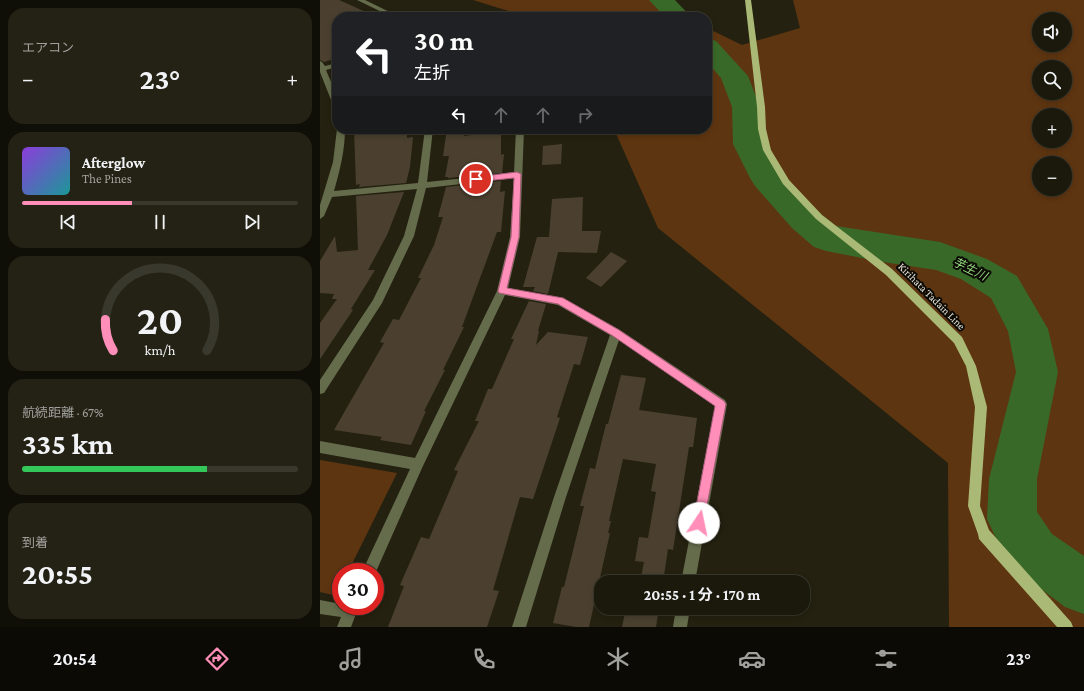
<!DOCTYPE html>
<html lang="ja">
<meta charset="utf-8">
<style>
body{margin:0;font-family:"Crimson Pro","Noto Sans JP",serif;background:#242215;color:#f1f3f6;height:100vh;display:flex;flex-direction:column;font-size:15px;white-space:nowrap}
*{box-sizing:border-box;margin:0}
p{font-size:13px;color:#a0a09d}
.icon{flex:none;width:22px;height:22px;fill:none;stroke:currentColor;stroke-width:2;stroke-linecap:round;stroke-linejoin:round}
.map{position:relative;flex:1;overflow:hidden}
.side{display:flex;flex-direction:column;gap:8px;padding:8px;background:#0f0e07;width:320px}
.side>*{flex:none}
.banner{position:absolute;left:12px;top:12px;width:380px;height:122px;border-radius:16px;box-shadow:0 2px 6px #0003,0 0 0 1px #39382d;background:#202124;color:#fff;overflow:hidden}
.fabs{position:absolute;left:712px;top:12px;display:grid;gap:8px}
.fabs a{display:grid;place-items:center;width:40px;height:40px;border-radius:50%;background:#1b190c;box-shadow:0 2px 6px #0003,0 0 0 1px #39382d;font-size:20px}
.speed{position:absolute;left:12px;top:563px;display:flex;gap:8px;font-size:20px;font-weight:700;text-align:center}
.speed>*{display:grid;place-content:center;width:52px;height:52px;border-radius:50%;background:#1b190c;box-shadow:0 2px 6px #0003,0 0 0 1px #39382d;line-height:1}
.speed .limit{border:6px solid #d22;background:#fff;color:#111}
.pin{position:absolute;display:grid;place-items:center;width:34px;height:34px;color:#fff;margin:-17px;border:2px solid #fff;border-radius:50%;box-shadow:0 1px 4px #0007}
.me{position:absolute;width:44px;margin:-22px;rotate:11deg;stroke-linejoin:round;filter:drop-shadow(0 0 3px #0008)}
.turn{display:flex;align-items:center;gap:14px;height:84px;padding:0 16px;font-size:18px}
.turn .icon{width:52px;height:52px;stroke-width:2.5}
.turn b{display:block;font-size:28px;line-height:34px}
.lanes{display:flex;align-items:center;height:38px;padding:0 16px;background:#0003;justify-content:center;gap:20px;direction:ltr}
.lanes .off{opacity:.35}
.big{font-size:30px;font-weight:700;line-height:1.1}
.side .widget{flex:1;display:flex;flex-direction:column;justify-content:center;gap:6px;min-width:0;padding:0 14px;border-radius:16px;background:#242215}
.side .dial{align-items:center;gap:0}
.dial svg{height:104px;overflow:visible;fill:none;stroke:#39382d;stroke-width:7;stroke-linecap:round;text-anchor:middle}
.dial text{fill:#f1f3f6;stroke:none}
.song{display:flex;align-items:center;gap:12px}
.cover{width:48px;height:48px;border-radius:6px;background:linear-gradient(135deg,hsl(270 70% 55%),hsl(180 70% 35%))}
.played{height:4px;border-radius:2px;background:linear-gradient(90deg,#ff8eb9 40%,#39382d 40%)}
.keys{display:flex;justify-content:space-around;direction:ltr}
.heat{display:flex;justify-content:space-between;align-items:center;font-size:22px;direction:ltr}
.charge{height:6px;border-radius:3px;background:linear-gradient(90deg,#34c759 67%,#39382d 0)}
.trip{position:absolute;left:274px;top:575px;width:216px;height:40px;border-radius:16px;background:#1b190c;box-shadow:0 2px 6px #0003,0 0 0 1px #39382d;font-weight:700;line-height:40px;text-align:center}
.tabs{display:flex;height:64px;justify-content:space-around;align-items:center;background:#0b0a05;color:#a0a09d}
.tabs .icon{width:28px;height:28px}
.tabs .selected{color:#ff8eb9}
.tabs b{font-size:18px;color:#f1f3f6}
main{display:flex;flex:1;min-height:0}
.map>svg:first-child{display:block}
</style>
<main>
<section class="side">
<div class="widget"><p>エアコン</p>
<div class="heat"><a>−</a><b class="big">23°</b><a>+</a></div>
</div>
<div class="widget">
<div class="song"><i class="cover"></i><div><b>Afterglow</b><p>The Pines</p></div></div>
<div class="played"></div>
<div class="keys"><svg class="icon" aria-label="previous" viewBox="0 0 24 24"><path d="M18 5L8 12l10 7zM5 5v14"/></svg><svg class="icon" aria-label="pause" viewBox="0 0 24 24"><path d="M8 5v14M16 5v14"/></svg><svg class="icon" aria-label="next" viewBox="0 0 24 24"><path d="M6 5l10 7-10 7zM19 5v14"/></svg></div>
</div>
<div class="widget dial"><svg viewBox="0 0 100 80">
<path d="M14 69A42 42 0 1 1 86 69"/>
<path d="M14 69A42 42 0 0 1 8 45" stroke="#ff8eb9"/>
<text x="50" y="56" font-size="32" font-weight="700">20</text>
<text x="50" y="72" font-size="11">km/h</text>
</svg></div>
<div class="widget"><p>航続距離 · 67%</p><b class="big">335 km</b><div class="charge"></div></div>
<div class="widget"><p>到着</p><b class="big">20:55</b></div>
</section>
<div class="map">
<svg width="764" height="627" viewBox="0 0 764 627">
<rect width="100%" height="100%" fill="#242110"/>
<path fill="#5e3511" fill-rule="evenodd" d="M153 0H330L365 17H208Z
M473 0H764V627H629L628 463 338 228 294 129H387V28L422 45 480 28ZM719 19H745V45H719ZM719 67H745V93H719ZM719 115H745V141H719ZM719 163H745V189H719Z
M0 460 77 473 28 572H21V587L17 596 0 592Z"/>
<g fill="none" stroke-linecap="round" stroke-linejoin="round">
<path fill="#396929" fill-rule="evenodd" d="M329 0H355L371 17H345Z
M387 38 396 41 428 76 440 107 443 144 458 171 496 210 516 226 620 242 667 259 697 276 728 329 738 372 717 479V512L732 534 764 556V614L745 607 696 570 675 536 667 519 669 479 696 372 688 331 671 298 641 279 616 270 563 262 506 251 494 247 472 228 435 186 430 178 413 144 412 107 401 78 387 62Z"/>
</g>
<path fill="#4b4030" d="M0 0H19L57 17H17V58L4 62 0 60Z
M34 129H87V138L93 137 90 167 86 183 39 187 40 184 36 185Z
M127 129H145L144 136 181 131V155L184 154 182 173 128 178V177H125L129 156H123Z
M242 144 241 164 222 165 223 146Z
M181 181 180 192 185 191 181 232H177L142 327H144L123 370H125L104 411H106L91 445 60 440 62 437 14 430 64 343 60 342 73 319 79 320 101 278H98L114 245 123 217H118L126 187Z
M84 192 67 235 48 270H55L31 309 33 310 0 359V323L17 299H12L14 294 0 293V261L15 236 17 252 38 250 36 196Z
M263 197 262 231H281L277 253 238 252 228 294 213 291 215 287H203L217 237H229L232 199Z
M291 252 307 261 281 287 266 278Z
M209 301 226 304 218 331H219L216 345 228 332 268 337 260 365 254 364 237 417 240 418 213 499 200 497 173 590 179 591 167 627H68L84 586 80 585 101 537 109 539 138 471 134 470 159 421H155L168 389H172L194 339H191Z
M301 375 326 378 319 410 377 418 373 447H369L353 550 348 549 343 582H320L324 562 315 561 319 537 328 538 336 492 331 491 336 464 303 459 289 521H291L288 533H290L269 627H256L233 623 242 587H244L264 506H260L270 468 275 469 286 424H288Z
M306 608H339L336 627H302Z"/>
<g fill="none" stroke-linecap="round" stroke-linejoin="round">
<path fill="#656c4c" fill-rule="evenodd" d="M37 0H45L80 17H72Z
M0 61 2 62 5 66 17 63V67L6 70 17 96V107L13 105 0 72Z
M17 129H25C25 150 20 170 14 191L98 183 105 129H113L107 182 194 173 196 129H204L200 237 188 288 243 298 300 330 405 400 407 404 375 582H361L395 406 299 340 246 497 206 627H192L234 497 290 335 238 305 185 295 102 468 55 574V572H42L90 469 0 453V441L95 458 177 291 190 237 194 178 106 188 94 236 62 303 4 393 0 394V380L53 300 84 236 97 189 12 197 4 216 0 219V205L13 162Z
M0 600 21 604V606H39L31 627H17L21 617 0 614Z
M356 608H370L367 627H353Z"/>
<path fill="#aab975" fill-rule="evenodd" d="M425 0H431L445 107 446 129 451 150 469 180 502 215 572 269 642 337 656 366 667 407 660 506 669 530 751 622 753 627H737L659 539 658 534 648 506 655 407 646 366 634 343 566 275 496 219 463 184 443 150 438 129 437 107Z"/>
</g>
<path fill="#ff8eb9" stroke="#a65c78" d="M197 172 201 174 199 237 187 288 243 298 299 330 404 401 406 404 383 527 379 528 375 527 373 523 395 406 293 336 238 304 179 293 178 291 191 237 194 178 156 182 153 179 156 177Z"/>
<g text-anchor="middle" dominant-baseline="central" stroke-width="4" stroke-linejoin="round" paint-order="stroke">
<g font-size="11" fill="#e5e3d8" stroke="#0c0a04">
<text transform="translate(612 296) rotate(45)">Kirihata Tadain Line</text>
</g>
<g font-size="12" font-style="italic" fill="#92d67d" stroke="#0c0a04">
<text transform="translate(650 269) rotate(26)">芋生川</text>
</g>
</g>
</svg>
<div class="fabs">
<a><svg class="icon" aria-label="sound" viewBox="0 0 24 24"><path d="M4 9h4l5-4v14l-5-4H4zM17 9q2 3 0 6"/></svg></a>
<a><svg class="icon" aria-label="search" viewBox="0 0 24 24"><circle cx="10" cy="10" r="6"/><path d="M15 15l6 6"/></svg></a>
<a>+</a>
<a>−</a>
</div>
<div class="speed"><div class="limit">30</div></div>
<div class="pin" style="left:156px;top:179px;background:#d93025"><svg class="icon" aria-label="arrive" viewBox="0 0 24 24"><path d="M6 21V4h12l-3 4 3 4H6"/></svg></div>
<svg class="me" style="left:379px;top:523px" viewBox="-20 -20 40 40"><circle r="19" fill="#fff"/><path d="M0-13L10 11 0 6-10 11z" fill="#ff8eb9"/></svg>
<div class="trip">20:55 · 1 分 · 170 m</div>
<div class="banner">
<div class="turn"><svg class="icon" aria-label="left" viewBox="0 0 24 24"><path d="M17 20v-9H6M10 6l-5 5 5 5"/></svg><div><b>30 m</b>左折</div></div>
<div class="lanes"><svg class="icon" aria-label="left" viewBox="0 0 24 24"><path d="M17 20v-9H6M10 6l-5 5 5 5"/></svg><svg class="icon off" aria-label="ahead" viewBox="0 0 24 24"><path d="M12 20V5M6 11l6-6 6 6"/></svg><svg class="icon off" aria-label="ahead" viewBox="0 0 24 24"><path d="M12 20V5M6 11l6-6 6 6"/></svg><svg class="icon off" aria-label="right" viewBox="0 0 24 24"><path d="M7 20v-9h11M14 6l5 5-5 5"/></svg></div>
</div>
</div>
</main>
<nav class="tabs">
<b>20:54</b>
<svg class="icon selected" aria-label="directions" viewBox="0 0 24 24"><path d="M12 3l9 9-9 9-9-9zM9 14v-3h6M13 9l2 2-2 2"/></svg>
<svg class="icon" aria-label="music" viewBox="0 0 24 24"><path d="M9 18V5l10-2v13"/><circle cx="6" cy="18" r="3"/><circle cx="16" cy="16" r="3"/></svg>
<svg class="icon" aria-label="phone" viewBox="0 0 24 24"><path d="M5 4h4l2 5-3 2q2 4 5 5l2-3 5 2v4C11 20 4 13 5 4z"/></svg>
<svg class="icon" aria-label="climate" viewBox="0 0 24 24"><path d="M12 3v18M4 7l16 10M4 17L20 7"/></svg>
<svg class="icon" aria-label="car" viewBox="0 0 24 24"><path d="M5 17H2v-5l4-1 3-4h7l3 4 3 1v5h-3M9 17h6M6 11h13"/><circle cx="7" cy="17" r="2"/><circle cx="17" cy="17" r="2"/></svg>
<svg class="icon" aria-label="filters" viewBox="0 0 24 24"><path d="M4 7h16M4 17h16"/><circle cx="9" cy="7" r="2"/><circle cx="15" cy="17" r="2"/></svg>
<b>23°</b>
</nav>
